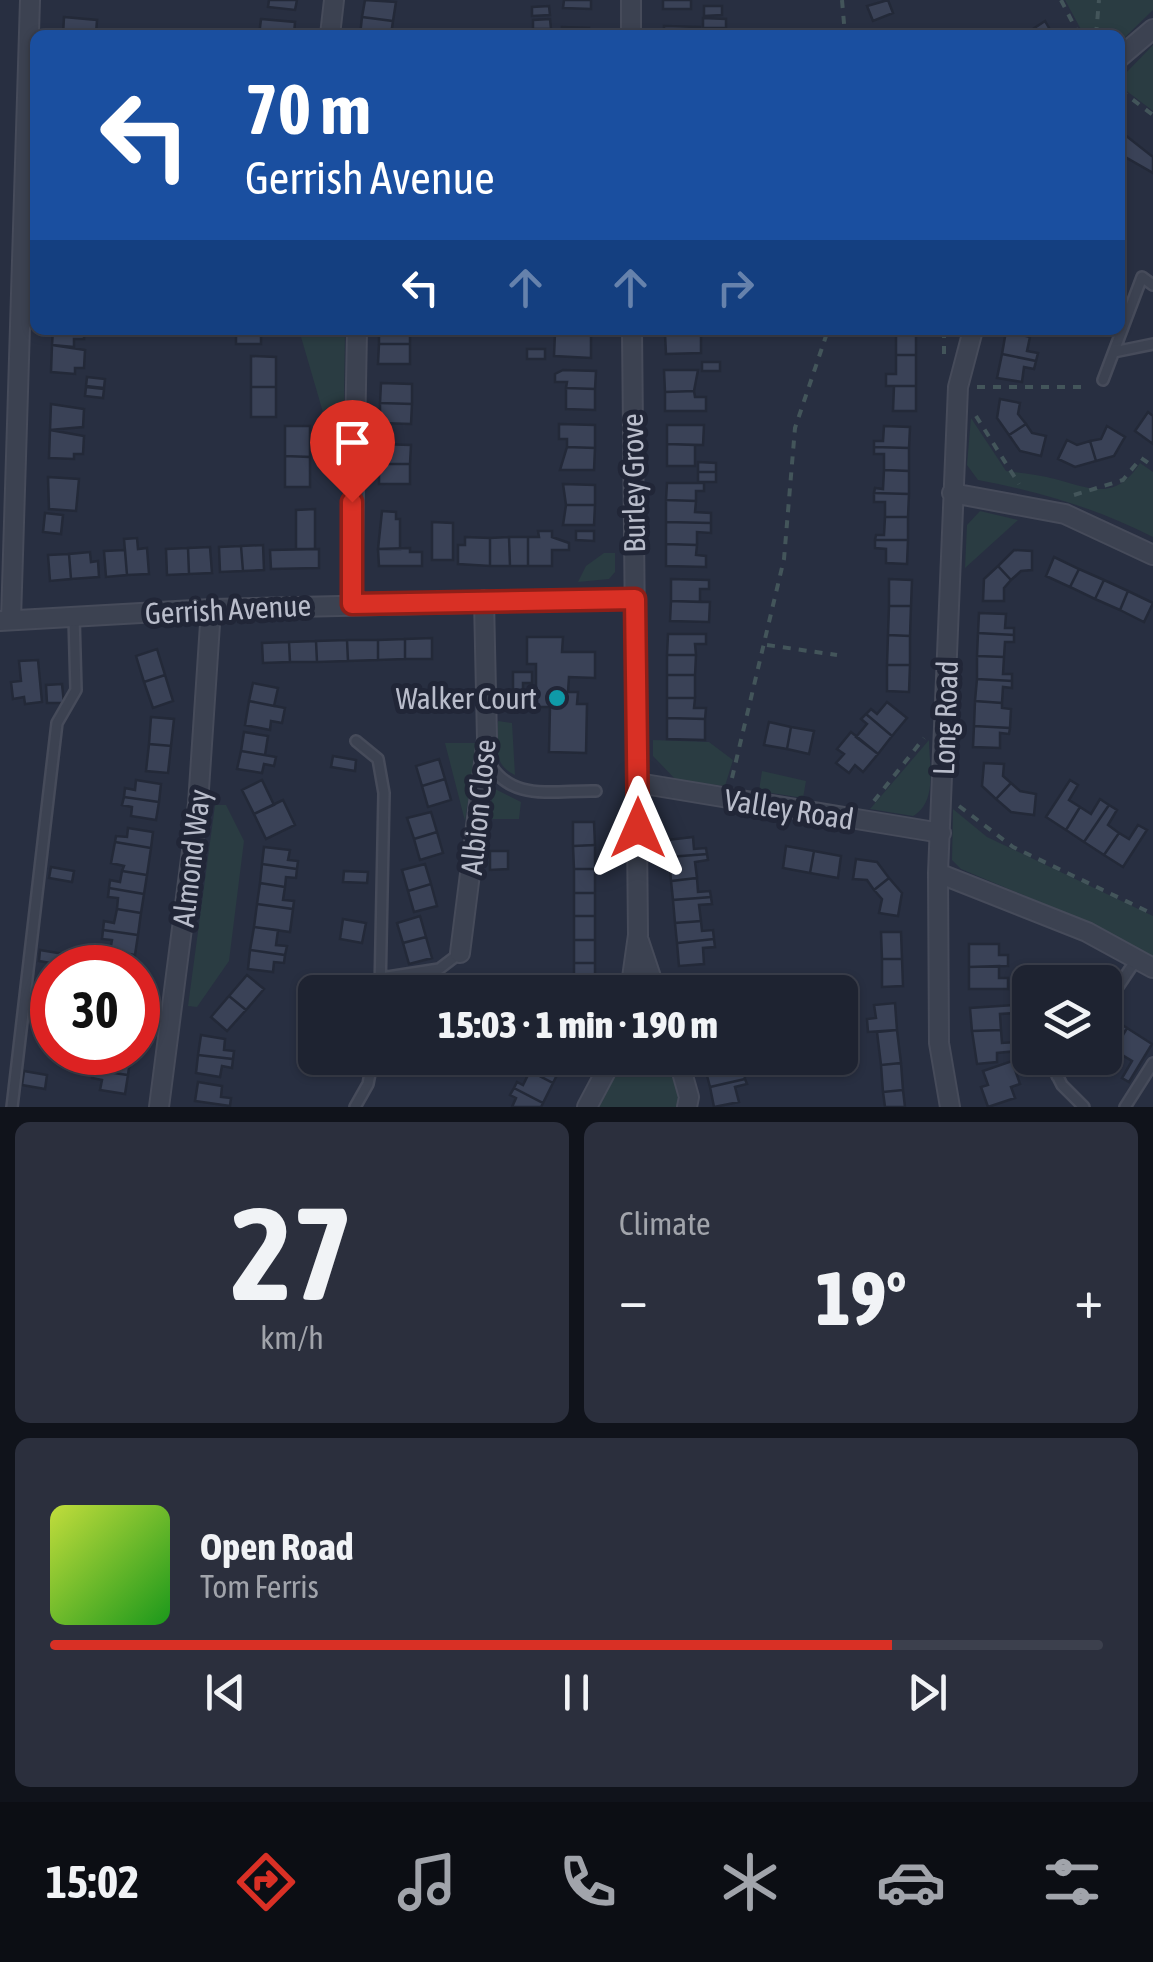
<!DOCTYPE html>
<meta charset="utf-8">
<style>
body{margin:0;font-family:"Asap Condensed",sans-serif;background:#2b2f3d;color:#f1f3f6;height:100vh;display:flex;flex-direction:column;font-size:38px;white-space:nowrap}
*{box-sizing:border-box;margin:0}
p{font-size:32px;color:#a1a4ab}
.icon{flex:none;width:55px;height:55px;fill:none;stroke:currentColor;stroke-width:2;stroke-linecap:round;stroke-linejoin:round}
.map{position:relative;height:1107px;overflow:hidden}
.panel{display:flex;flex-direction:column;gap:15px;padding:15px;background:#10131b;flex:1}
.panel>*{flex:none}
.top-card{position:absolute;left:30px;top:30px;width:1095px;height:305px;border-radius:15px;box-shadow:0 2px 8px #0004,0 0 0 2px #3c404d;background:#1a4fa0;color:#fff;overflow:hidden}
.fabs{position:absolute;left:1012px;top:965px;display:grid;gap:20px}
.fabs a{display:grid;place-items:center;width:110px;height:110px;border-radius:15px;background:#1e2331;box-shadow:0 2px 8px #0004,0 0 0 2px #3c404d;font-size:50px}
.speed{position:absolute;left:30px;top:945px;display:flex;gap:20px;font-size:50px;font-weight:700;text-align:center}
.speed>*{display:grid;place-content:center;width:130px;height:130px;border-radius:50%;background:#1e2331;box-shadow:0 2px 8px #0004,0 0 0 2px #3c404d;line-height:1}
.speed .limit{border:15px solid #d22;background:#fff;color:#111}
.pin{position:absolute;display:grid;place-items:center;width:85px;height:85px;color:#fff;margin:-102px -42px;border-radius:50% 50% 50% 0;rotate:-45deg;box-shadow:0 0 10px #0007}
.pin .icon{rotate:45deg}
.me{position:absolute;width:110px;margin:-55px;rotate:0deg;stroke-linejoin:round;filter:drop-shadow(0 0 8px #0008)}
.turn{display:flex;align-items:center;gap:35px;height:210px;padding:0 50px;font-size:45px}
.turn .icon{width:130px;height:130px;stroke-width:2.5}
.turn b{display:block;font-size:70px;line-height:85px}
.lanes{display:flex;align-items:center;height:95px;padding:0 50px;background:#0003;justify-content:center;gap:50px;direction:ltr}
.lanes .off{opacity:.35}
.big{font-size:75px;font-weight:800;line-height:1.1}
.panel .card{flex:1;display:flex;flex-direction:column;justify-content:center;gap:15px;min-width:0;padding:0 35px;border-radius:15px;background:#2b2f3d}
.panel .dial{align-items:center;gap:0}
.dial b{font-size:130px;line-height:1}
.song{display:flex;align-items:center;gap:30px}
.cover{width:120px;height:120px;border-radius:15px;background:linear-gradient(135deg,hsl(70 70% 55%),hsl(120 70% 35%))}
.played{height:10px;border-radius:5px;background:linear-gradient(90deg,#d93025 80%,#3c404d 80%)}
.keys{display:flex;justify-content:space-around;direction:ltr}
.heat{display:flex;justify-content:space-between;align-items:center;font-size:55px;direction:ltr}
.panel .tiles{flex:1;display:grid;gap:15px;grid-template-columns:1fr 1fr}
.card:last-child{grid-column:span 2}
.trip{position:absolute;left:298px;top:975px;width:560px;height:100px;border-radius:15px;background:#1e2331;box-shadow:0 2px 8px #0004,0 0 0 2px #3c404d;font-weight:800;line-height:100px;text-align:center}
.tab-bar{display:flex;height:160px;justify-content:space-around;align-items:center;background:#0c0e14;color:#a1a4ab}
.tab-bar .icon{width:70px;height:70px}
.tab-bar .active{color:#d93025}
.tab-bar b{font-size:45px;color:#f1f3f6}
.map>svg:first-child{display:block}
</style>
<div class="map">
<svg width="1153" height="1107" viewBox="0 0 1153 1107">
<rect width="100%" height="100%" fill="#282f41"/>
<path fill="#2a3c42" d="M1065 0H1153V10L1120 42V35H1084Z
M1153 45V111L1120 86V79Z
M299 330H345L343 481Z
M971 418 1006 471C1022 473 1039 475 1055 479 1091 489 1116 501 1140 463L1153 472V537C1096 508 1041 492 978 480L967 465Z
M980 511 1018 520 965 568 967 525Z
M604 553H615V572L609 579 578 582 586 566Z
M498 721 512 723 515 775C492 765 497 743 498 721Z
M653 740 709 742 733 760 725 786 676 780 653 756Z
M929 740C929 764 938 802 913 816L870 809Z
M445 743H477L465 821Z
M762 771 806 781 803 798 759 791Z
M493 788 521 802 519 819H489Z
M215 805H226L244 841 229 961 197 1007 188 1006Z
M953 809 987 837 1153 916V958L1066 913 961 869 952 860Z
M621 1058H669L679 1086 677 1107H596Z"/>
<path fill="#3a4257" stroke="#232938" stroke-width="2.5" d="M269 0H297L295 10 268 7Z
M365 0 396 2 393 21 362 17Z
M564 0H591V9L563 8Z
M663 0H691V9H663Z
M888 0 893 13 873 21 867 6Z
M549 6 550 15 532 16V7Z
M704 6H722V15L704 16Z
M64 17 97 20 96 34 63 35Z
M362 17 393 21 391 35H360Z
M703 18 726 19V28H703Z
M261 19 295 22 294 35H259Z
M550 19 551 29H533V20Z
M1045 21 1053 35H1033V29Z
M664 26 700 27V35H664Z
M562 27 589 28V35H562Z
M1120 131 1153 157V173L1120 154Z
M53 330H84V339H74V347L52 345Z
M236 330H261V344H236Z
M379 330H410V344H379Z
M665 330H709V333L665 334Z
M896 330H916V355H896Z
M1006 331 1030 337 1027 351 1038 353 1036 361 1002 354Z
M555 333 591 335V358L554 356Z
M665 334H701V353L666 354Z
M379 344H410V364H378Z
M52 345 85 350 84 368H75V374L51 372Z
M527 349H545V359H527Z
M1002 354 1036 361 1034 369 1024 367 1022 382 997 378Z
M896 355H916V386H886V374H896Z
M251 356 276 357V387H251Z
M702 362H720V371H702Z
M563 370 596 371 595 389 566 388 567 382H555V374Z
M664 370H698L694 391 665 392Z
M87 377 105 379 104 388 86 386Z
M381 383 412 384V404L380 403Z
M894 386H916V411H893Z
M86 387 104 389 103 398 85 396Z
M251 387H276V417H251Z
M566 388 595 389V410L566 409Z
M694 391 695 397H706V411H665V392Z
M1000 399 1020 403 1018 414 1026 424 1009 435 997 418Z
M380 403 412 404 411 424 380 423Z
M51 404 84 409 83 427 50 430Z
M1148 412 1153 416V444L1135 431Z
M559 424 595 425V448L567 447V439H559Z
M1026 424 1032 433 1046 436 1041 456 1020 451 1009 435Z
M667 425H704L703 445 667 444Z
M285 426H310V457L285 456Z
M884 426 910 427 909 448 874 447V441H883Z
M1107 426 1125 437 1114 456 1096 461 1090 441 1101 439Z
M50 430 84 436 83 454H74V459L49 458Z
M1067 440 1077 445 1090 441 1096 461 1075 467 1058 459Z
M379 444 411 445 410 464H379Z
M667 444 695 445V466H667Z
M567 447 595 448 594 470H560Z
M874 447 909 448V471L884 470V454H874Z
M285 456 310 457V487H285Z
M698 462 716 463V472H698Z
M379 464H410V484H379Z
M884 470 909 471V494L874 493 875 488 883 489Z
M698 472H716V482H698Z
M48 477 79 479 76 511 49 509Z
M667 483H704V491H696V501L666 500Z
M563 484 595 485V505H566Z
M874 493 909 494 908 517H885V502H874Z
M666 500 696 501 695 512 711 513V523L666 522Z
M566 505H595L594 525H563Z
M315 509V549H296V510Z
M382 511 396 512V519H400V549H378Z
M45 513 63 515 61 534 43 532Z
M885 517H908V540H875L876 535H884Z
M432 522 453 523V560H432Z
M666 522 711 523V533L697 532V545L666 544Z
M538 531H552V537L569 543V550H552V566H528V537H539Z
M576 531H594V541L576 540Z
M465 537 490 538V566L458 564V545H465Z
M509 537 510 566H490V538Z
M509 537H528V566H510Z
M137 538 138 549 147 548 149 574 127 575 124 539Z
M875 540H908L907 564 886 563V549L875 548Z
M666 544 697 545 696 555 706 556V567L666 566Z
M263 545 264 570 243 571 241 546Z
M241 546 243 571 220 572 219 547Z
M210 547 212 573 189 574 188 548Z
M188 548 189 574 167 575 166 549Z
M410 548V552H422V566H379L378 549Z
M319 549V568L271 569 270 550Z
M125 550 127 575 106 577 104 551Z
M1014 550 1032 551V570L1021 571 1011 580 998 566Z
M90 552 91 562 98 561 99 577 71 579 69 554Z
M69 554 71 579 50 581 48 555Z
M1054 557 1079 569 1070 587 1046 576Z
M998 566 1011 580 1004 588V601H983L984 579Z
M1079 569 1104 580 1095 599 1070 587Z
M671 579 709 580V589H700V602L671 601Z
M889 579 912 580 911 606H889Z
M1104 580 1128 591 1120 610 1095 599Z
M1128 591 1153 603 1144 622 1120 610Z
M671 601 710 602 709 622 670 621Z
M889 606H911L910 636 888 635Z
M979 613 1006 614 1005 628H1014V635L978 633Z
M978 633 1014 635V642H1005L1004 657 977 656Z
M668 634H706V644H695L696 655H667Z
M888 635 910 636V665H887Z
M527 637H563L562 652H595V678L569 677 568 692H578L577 704H587L586 753 549 752 550 707H536V664H527Z
M432 638V659H405V639Z
M405 639V659L378 660V640Z
M347 640H378V660L348 661Z
M347 640 348 661 317 662 316 641Z
M316 641 317 662H290L289 642Z
M289 642 290 662 263 663 262 643Z
M157 649 165 675 144 682 136 656Z
M667 655H696L695 675H667Z
M977 656 1004 657 1003 674H1012V681L977 679Z
M38 660 42 702 25 704 24 697 13 699 11 682 21 681 19 661Z
M887 665H910L909 692 887 691Z
M513 672H532V683H523V707H513Z
M165 675 173 701 153 708 144 682Z
M667 675H695V698H667Z
M977 679 1012 681V688L1003 687 1002 703 975 701Z
M253 683 278 688 274 706 249 701Z
M62 684 64 703H47L46 685Z
M667 698H695L694 708H706L705 719 667 718Z
M249 701 285 708 282 723 271 721 270 730 245 725Z
M975 701 1002 703V708L1011 709 1010 728 974 726Z
M887 702 907 718 892 736 866 714 871 709 877 714Z
M866 714 892 736 878 754 856 737 867 724 861 719Z
M151 717 174 719 171 746 149 744Z
M667 718 705 719V740L667 739Z
M769 722 791 727 787 749 764 745Z
M974 726 1010 728 1009 734 1000 733V748L973 747Z
M791 727 814 731 809 754 787 749Z
M244 732 268 736 265 755 241 751Z
M851 732 878 754 863 772 855 765 849 773 836 763 844 754 837 749Z
M149 744 171 746 168 773 146 771Z
M241 751 276 757 274 766 264 764 262 773 237 769Z
M333 756 356 760 355 771 331 767Z
M439 759 445 779 422 786 416 766Z
M984 763 1004 764 1003 776 1011 783 996 799 982 786Z
M445 779 451 800 428 807 422 786Z
M136 780 161 784 159 802 124 797 125 788 135 790Z
M262 780 274 805 254 814 242 790Z
M1070 780 1078 785 1069 800 1080 807 1066 830 1046 817Z
M1011 783 1020 791 1036 794 1034 815 1011 812 996 799Z
M124 797 159 802 156 820 131 816 132 807 122 805Z
M1100 799 1109 805 1084 842 1066 830 1080 807 1091 814Z
M283 800 295 825 266 839 254 814Z
M1109 805 1117 810 1108 825 1119 833 1104 855 1084 842Z
M431 812 437 832 414 839 407 818Z
M573 822H594L595 845 573 846Z
M1138 825 1147 830 1123 867 1104 855 1119 833 1129 839Z
M128 828 153 832 151 848 115 842 116 836 127 837Z
M437 832 443 853 420 860 414 839Z
M693 837 694 849 706 848 707 854 669 857 667 840Z
M115 842 151 848 147 875 122 871 124 866 111 863Z
M595 845V869H574L573 846Z
M786 846 814 851 810 873 783 868Z
M264 847 290 850 288 860 298 861 297 869 262 864Z
M490 851H508V869L490 870Z
M814 851 841 856 838 878 810 873Z
M707 854 708 860 695 862 697 878 671 881 669 857Z
M856 859 877 862 889 878 874 890 867 880 853 879Z
M262 864 297 869 296 878 286 877 285 887 260 883Z
M425 864 431 884 408 891 402 870Z
M51 867 74 871 72 882 49 878Z
M574 869H595V893H574Z
M122 871 147 875 144 894 109 888 110 880 120 882Z
M344 871 368 872 367 883 343 882Z
M697 878 698 892 710 891 711 897 673 900 671 881Z
M889 878 902 893 898 916 879 913 882 899 874 890Z
M260 883 285 887 283 900 294 901 293 909 257 904Z
M431 884 437 906 414 912 408 891Z
M109 888 144 894 141 913 117 909 118 898 108 897Z
M574 893H595V916H574Z
M711 897 712 904 699 905 701 921 675 923 673 900Z
M257 904 293 909 290 932 254 927Z
M117 909 141 913 138 935 103 930 104 921 114 923Z
M420 916 426 937 403 943 397 923Z
M574 916H595V940H574Z
M343 919 366 923 362 943 340 939Z
M701 921 702 931 713 930 714 939 677 943 675 923Z
M254 927 278 930 276 945 287 946 285 955 250 950Z
M103 930 138 935 135 955 110 951 112 940 102 939Z
M881 932H901L902 959H882Z
M426 937 432 958 409 964 403 943Z
M714 939 715 947 703 948 704 964 679 966 677 943Z
M574 940H595V963H574Z
M969 944H999V955H1008V966L969 967Z
M40 950 64 954 62 965 39 961Z
M250 950 285 955 284 963 274 962 273 972 248 969Z
M882 959H902L903 986 882 987Z
M115 960 140 964 138 982V968H114Z
M574 963H595V986H574Z
M999 966V978H1008V989H969V967Z
M1046 966 1071 981 1036 982Z
M247 975 264 989 246 1010 229 996Z
M710 979 712 990 724 987 726 992H687L685 985Z
M229 996 246 1010 227 1031 211 1017Z
M895 1003 897 1030 868 1032 867 1019 876 1018 874 1005Z
M1014 1005 1015 1013 1000 1014 1001 1030 972 1031 970 1008Z
M1105 1015 1127 1028 1114 1050 1105 1045Z
M1127 1028 1152 1044 1129 1082 1122 1078 1132 1061 1114 1050Z
M897 1030 901 1063 881 1065 877 1032Z
M1001 1030 1002 1043 1017 1042V1051L997 1053V1062L977 1064 972 1031Z
M201 1035 225 1039 224 1050 234 1051 233 1059 198 1055Z
M106 1052 131 1053 128 1075 93 1070 94 1061 105 1062Z
M198 1055 233 1059 232 1068 222 1066 220 1077 196 1073Z
M537 1058H552L563 1063 553 1083 530 1071Z
M703 1058H728L729 1062 705 1068Z
M1012 1061 1020 1084 1011 1087 1015 1098 988 1107 981 1087 988 1085 983 1071Z
M729 1062 732 1074 744 1072 745 1079 710 1087 705 1068Z
M901 1063 903 1090 883 1092 881 1065Z
M93 1070 128 1075 125 1094 100 1090 102 1080 92 1078Z
M24 1071 47 1075 45 1089 22 1085Z
M530 1071 553 1083 543 1103 514 1088 517 1082 523 1085Z
M745 1079 747 1084 735 1087 739 1102 714 1107 710 1087Z
M198 1082 222 1086 221 1097 231 1098 230 1106 195 1101Z
M514 1088 543 1103 541 1107H512L516 1098 510 1095Z
M903 1090 905 1107H885L883 1092Z"/>
<g fill="none" stroke-linecap="round" stroke-linejoin="round">
<g stroke="#464b5a" stroke-width="14">
<path id="service" d="M1114 352 1153 344
M1103 380 1142 277 1153 285
M356 741 378 759 384 793 380 992
M487 759C509 803 552 790 596 791
M381 978 439 969 460 953
M1105 1006 1136 960
M1050 1061 1062 1085 1084 1107
M1057 1076 1069 1058
M12 1107 57 723 76 690 74 617
M355 1107 368 1084 373 1058
M1125 1107 1153 1063"/>
</g>
<g stroke="#464b5a" stroke-width="22">
<path id="minor" d="M631 0V35
M330 35 334 0
M1120 57 1153 29
M952 493 1065 514 1153 555
M352 604 357 330
M11 620 30 0
M0 621 211 609 635 599
M638 783 941 833
M938 873 1087 932 1153 968
M639 941 656 992
M460 953 487 739 484 600
M630 992 638 935 632 330
M678 1058 689 1097 687 1107
M159 1107 198 804 211 609
M587 1107 613 1058
M950 1107 939 1043 938 873 958 387 973 330"/>
</g>
<path stroke="#43555a" stroke-width="4" stroke-dasharray="8 8" stroke-linecap="butt" d="M842 0 845 35
M1061 0 1079 35
M971 35H975
M1096 35 1099 0
M1120 90 1153 115
M944 330V355
M977 387H1088
M976 416 1019 484
M1074 495 1123 480 1141 458 1153 466
M767 645 837 655
M732 778 784 559 795 428 828 330
M874 801 924 738
M959 806 1013 847 1153 914"/>
<use href="#service" stroke="#3c4251" stroke-width="9"/>
<use href="#minor" stroke="#3c4251" stroke-width="18"/>
</g>
<g fill="none" stroke-linecap="round" stroke-linejoin="round">
<g stroke="#8d1f18" stroke-width="25">
<path id="route" d="M352 502V604L635 599 638 828"/>
</g>
<use href="#route" stroke="#d93025" stroke-width="18"/>
</g>
<circle fill="#0f9aa8" stroke="#212637" stroke-width="4" cx="557" cy="698" r="10"/>
<g text-anchor="middle" dominant-baseline="central" stroke-width="10" stroke-linejoin="round" paint-order="stroke">
<g font-size="30" fill="#b9bdcb" stroke="#212637">
<text transform="translate(633 483) rotate(-91)">Burley Grove</text>
<text transform="translate(228 609) rotate(-3)">Gerrish Avenue</text>
<text transform="translate(945 718) rotate(-88)">Long Road</text>
<text transform="translate(478 807) rotate(-84)">Albion Close</text>
<text transform="translate(789 809) rotate(9)">Valley Road</text>
<text transform="translate(191 858) rotate(-83)">Almond Way</text>
</g>
<g font-size="30" fill="#b9bdcb" stroke="#212637" text-anchor="end">
<text x="537" y="698">Walker Court</text>
</g>
</g>
</svg>
<div class="fabs">
<a><svg class="icon" aria-label="layers" viewBox="0 0 24 24"><path d="M12 4l9 5-9 5-9-5zM3 14l9 5 9-5"/></svg></a>
</div>
<div class="speed"><div class="limit">30</div></div>
<div class="pin" style="left:352px;top:502px;background:#d93025"><svg class="icon" aria-label="arrive" viewBox="0 0 24 24"><path d="M6 21V4h12l-3 4 3 4H6"/></svg></div>
<svg class="me" style="left:638px;top:828px" viewBox="-20 -20 40 40"><path d="M0-17L14 15 0 8-14 15z" fill="#d93025" stroke="#fff" stroke-width="4"/></svg>
<div class="trip">15:03 · 1 min · 190 m</div>
<div class="top-card">
<div class="turn"><svg class="icon" aria-label="left" viewBox="0 0 24 24"><path d="M17 20v-9H6M10 6l-5 5 5 5"/></svg><div><b>70 m</b>Gerrish Avenue</div></div>
<div class="lanes"><svg class="icon" aria-label="left" viewBox="0 0 24 24"><path d="M17 20v-9H6M10 6l-5 5 5 5"/></svg><svg class="icon off" aria-label="ahead" viewBox="0 0 24 24"><path d="M12 20V5M6 11l6-6 6 6"/></svg><svg class="icon off" aria-label="ahead" viewBox="0 0 24 24"><path d="M12 20V5M6 11l6-6 6 6"/></svg><svg class="icon off" aria-label="right" viewBox="0 0 24 24"><path d="M7 20v-9h11M14 6l5 5-5 5"/></svg></div>
</div>
</div>
<section class="panel">
<div class="tiles">
<div class="card dial"><b>27</b><p>km/h</p></div>
<div class="card"><p>Climate</p>
<div class="heat"><a>−</a><b class="big">19°</b><a>+</a></div>
</div>
<div class="card">
<div class="song"><i class="cover"></i><div><b>Open Road</b><p>Tom Ferris</p></div></div>
<div class="played"></div>
<div class="keys"><svg class="icon" aria-label="previous" viewBox="0 0 24 24"><path d="M18 5L8 12l10 7zM5 5v14"/></svg><svg class="icon" aria-label="pause" viewBox="0 0 24 24"><path d="M8 5v14M16 5v14"/></svg><svg class="icon" aria-label="next" viewBox="0 0 24 24"><path d="M6 5l10 7-10 7zM19 5v14"/></svg></div>
</div>
</div>
</section>
<nav class="tab-bar">
<b>15:02</b>
<svg class="icon active" aria-label="directions" viewBox="0 0 24 24"><path d="M12 3l9 9-9 9-9-9zM9 14v-3h6M13 9l2 2-2 2"/></svg>
<svg class="icon" aria-label="music" viewBox="0 0 24 24"><path d="M9 18V5l10-2v13"/><circle cx="6" cy="18" r="3"/><circle cx="16" cy="16" r="3"/></svg>
<svg class="icon" aria-label="phone" viewBox="0 0 24 24"><path d="M5 4h4l2 5-3 2q2 4 5 5l2-3 5 2v4C11 20 4 13 5 4z"/></svg>
<svg class="icon" aria-label="climate" viewBox="0 0 24 24"><path d="M12 3v18M4 7l16 10M4 17L20 7"/></svg>
<svg class="icon" aria-label="car" viewBox="0 0 24 24"><path d="M5 17H2v-5l4-1 3-4h7l3 4 3 1v5h-3M9 17h6M6 11h13"/><circle cx="7" cy="17" r="2"/><circle cx="17" cy="17" r="2"/></svg>
<svg class="icon" aria-label="filters" viewBox="0 0 24 24"><path d="M4 7h16M4 17h16"/><circle cx="9" cy="7" r="2"/><circle cx="15" cy="17" r="2"/></svg>
</nav>
